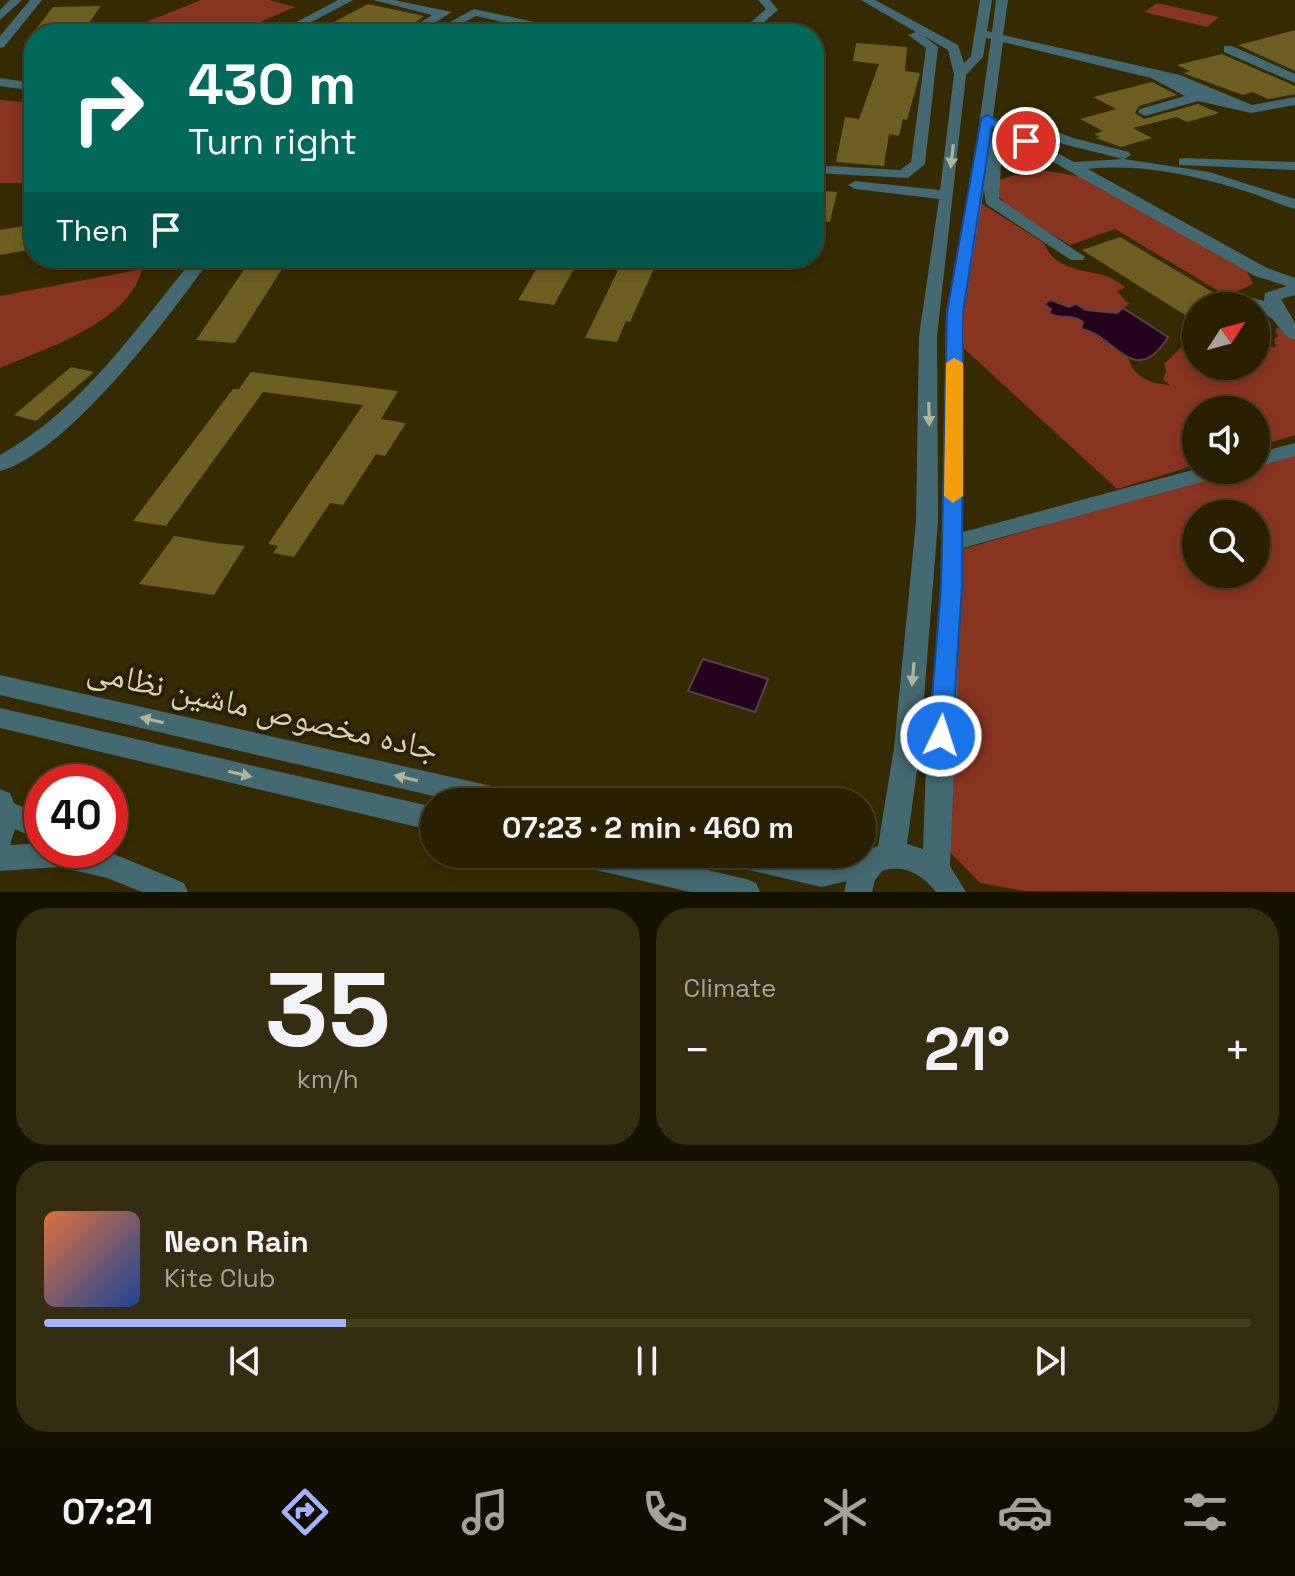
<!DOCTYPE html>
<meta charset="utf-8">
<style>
body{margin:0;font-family:"Space Grotesk","Noto Naskh Arabic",sans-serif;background:#342d0f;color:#f1f3f6;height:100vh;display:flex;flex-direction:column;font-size:30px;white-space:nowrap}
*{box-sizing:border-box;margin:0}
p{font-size:26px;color:#a5a399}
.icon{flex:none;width:44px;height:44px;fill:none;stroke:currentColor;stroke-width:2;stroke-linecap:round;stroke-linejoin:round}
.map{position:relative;height:892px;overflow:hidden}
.details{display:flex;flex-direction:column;gap:16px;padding:16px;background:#161200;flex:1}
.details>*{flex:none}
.guide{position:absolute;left:24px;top:24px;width:800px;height:244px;border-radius:32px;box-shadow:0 4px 12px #0003,0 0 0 2px #443e22;background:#00695c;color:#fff;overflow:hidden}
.needle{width:52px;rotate:54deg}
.tools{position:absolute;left:1182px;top:292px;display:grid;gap:16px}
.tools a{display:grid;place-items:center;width:88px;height:88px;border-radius:50%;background:#282000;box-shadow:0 4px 12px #0003,0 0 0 2px #443e22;font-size:40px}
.speed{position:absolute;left:24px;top:764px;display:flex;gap:16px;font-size:40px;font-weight:700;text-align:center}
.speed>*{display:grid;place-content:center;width:104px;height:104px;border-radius:50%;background:#282000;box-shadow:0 4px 12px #0003,0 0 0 2px #443e22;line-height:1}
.speed .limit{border:12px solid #d22;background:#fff;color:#111}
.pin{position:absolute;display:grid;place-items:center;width:68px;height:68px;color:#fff;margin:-34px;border:4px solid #fff;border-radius:50%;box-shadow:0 2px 8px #0007}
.me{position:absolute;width:88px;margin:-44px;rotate:4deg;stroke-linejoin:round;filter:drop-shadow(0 0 6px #0008)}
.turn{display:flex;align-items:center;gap:28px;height:168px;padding:0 32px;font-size:36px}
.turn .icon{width:104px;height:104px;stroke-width:2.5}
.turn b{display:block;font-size:56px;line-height:68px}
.then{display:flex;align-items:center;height:76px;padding:0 32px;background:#0003;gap:16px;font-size:30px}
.big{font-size:60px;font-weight:700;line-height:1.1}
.details .tile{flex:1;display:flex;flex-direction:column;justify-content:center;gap:12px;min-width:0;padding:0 28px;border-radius:32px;background:#342d0f}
.details .dial{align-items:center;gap:0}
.dial b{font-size:104px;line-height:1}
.song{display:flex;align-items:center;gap:24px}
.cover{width:96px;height:96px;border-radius:12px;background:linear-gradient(135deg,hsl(20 70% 55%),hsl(220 70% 35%))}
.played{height:8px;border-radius:4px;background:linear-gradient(90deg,#a3b2fd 25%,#443e22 25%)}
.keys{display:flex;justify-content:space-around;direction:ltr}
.heat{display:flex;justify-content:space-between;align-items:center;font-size:44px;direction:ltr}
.details .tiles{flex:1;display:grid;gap:16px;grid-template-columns:1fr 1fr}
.tile:last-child{grid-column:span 2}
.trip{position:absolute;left:420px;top:788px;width:456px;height:80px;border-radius:40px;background:#282000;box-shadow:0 4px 12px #0003,0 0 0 2px #443e22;font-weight:700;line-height:80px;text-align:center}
.dock{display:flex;height:128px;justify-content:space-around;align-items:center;background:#100d00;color:#a5a399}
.dock .icon{width:56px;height:56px}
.dock .selected{color:#a3b2fd}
.dock b{font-size:36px;color:#f1f3f6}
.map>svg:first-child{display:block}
</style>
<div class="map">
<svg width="1295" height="892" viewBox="0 0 1295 892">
<rect width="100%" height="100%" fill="#352a00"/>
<path fill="#873420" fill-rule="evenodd" d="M201 0H269L295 7 233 34 121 32Z
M1157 3 1219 17 1207 27 1144 12Z
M0 100 34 103V183H0Z
M1036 169 1083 177 1247 271 1253 284 1227 296 1115 229 1070 245 1011 210 996 194 999 180Z
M979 202 1044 243C1053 268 1081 270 1103 275 1111 277 1119 283 1126 287L1117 291 1129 304 1123 308C1126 346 1120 382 1170 385L1163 380 1166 370 1164 364 1185 344H1196V366H1256V345L1276 347 1274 340 1278 336 1275 331 1278 327 1295 338V435L1256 447V410H1196V465L1117 489 959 344Z
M142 269C129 323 46 348 0 368V296Z
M1295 453V892L1025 891 980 883 946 848 960 550 1236 470H1256V464ZM1196 514H1256V574H1196Z"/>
<path fill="#22021d" stroke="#5a4148" stroke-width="2" d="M1051 300 1069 307 1076 304 1086 310 1117 313 1123 308 1168 337C1135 391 1114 334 1081 329L1083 322C1071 313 1059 320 1049 313L1051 309 1044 304Z
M703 659 768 679 755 712 688 691Z"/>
<path fill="#6d5e21" d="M368 4 424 16 399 34H311Z
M101 6 81 34H32L53 7Z
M1295 30V71L1238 45 1258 40Z
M856 43 907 47 905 71 920 73 907 120 903 119 899 136 889 134 884 166 836 162 845 117 859 119 879 64 853 61Z
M1222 54 1295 86V94L1268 99 1253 92 1243 95 1183 73 1190 71 1177 65Z
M1152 82 1177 95 1139 106 1135 113 1144 119 1198 104 1219 113 1187 122 1177 117 1133 128 1152 138 1121 147 1096 138 1100 137 1094 134 1103 131 1080 119 1116 109 1093 97Z
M814 190 837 192 830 222 814 220Z
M34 224V249L0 255V230Z
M1120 237 1236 306H1196V322L1082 250Z
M252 258H289L235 343 196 340Z
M543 258H580L554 305 518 300Z
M623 260 656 264 630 322 626 321 617 342 585 338Z
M71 367 94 372 36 421 14 415Z
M251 372 398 391 381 419 406 423 385 456 376 454 343 505 330 503 294 557 273 553 278 546 268 544 363 405 263 392 166 526 133 521 233 389H239Z
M174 536 216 543 245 546 214 595 139 584Z"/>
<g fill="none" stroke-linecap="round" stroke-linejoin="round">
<path fill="#436a73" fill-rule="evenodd" d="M10 0H22L0 20V10Z
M30 0H42L4 47 0 48V36Z
M338 0H353L289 34H274Z
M373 0H394L452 12 417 34H402L432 15Z
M758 0H770L778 10 750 34H737L766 9Z
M861 0H875L958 45 964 63 971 56 980 0H992L987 31 992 32 996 0H1008L1003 35 1180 75 1252 105 1295 97V105L1251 113 1198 101 1145 116 1138 112 1140 109 1185 96 1151 78 1003 42 993 117 1074 162 1123 159 1063 144 1000 117 1012 114 1073 138 1129 152 1131 155 1124 159 1209 172 1295 199V209C1279 204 1264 197 1248 192 1198 176 1141 163 1088 169L1267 268 1295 278V295L1281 299 1295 323V340C1277 334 1281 318 1256 310V306H1243L1233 300 1242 295 1264 301 1265 293 1287 286 1255 276 1016 141 1002 146 999 199 1085 257 1083 260H1071L986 204 984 190 964 312 963 532 1196 469 1229 470 1226 475 963 548 950 866 966 892H936C923 875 903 863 882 871L875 880 872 892H844L847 881 821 887 736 867 726 863 722 854H791L821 861 862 854V851L878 846 894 748 916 521 919 336 939 199 855 189 848 185 855 181 940 190 954 74 948 50 924 36 938 47 925 164 908 178 814 173V165L900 170 911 162 926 48 908 35 916 32ZM986 38 991 39 971 183 946 312 941 587 926 766 923 849 907 844 920 748 938 521 937 336 966 75 983 57ZM992 127 1008 136 991 140Z
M474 9 572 30 578 34H556L476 16 443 34H428Z
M1224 46H1232L1295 74V83L1224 52Z
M0 78 34 83V91L0 86Z
M1184 158 1295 162V170L1179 165V159Z
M194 258H211C169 317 69 452 0 471V455C82 409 135 330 194 258Z
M1295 443V456L1256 467V453Z
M0 675 509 790 519 794 522 802H459L0 695Z
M0 708 434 807V831L0 728Z
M0 789 10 793 14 803 42 816V841L15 829 10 845 42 843V850H104L184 883 188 892H142L107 878 59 867 0 871Z
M569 854H638L746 879 756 883 760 892H690L583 867 573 863Z"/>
</g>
<defs><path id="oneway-solid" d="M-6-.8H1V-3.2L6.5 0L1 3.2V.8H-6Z" transform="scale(2)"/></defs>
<g fill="#afb49c">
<use href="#oneway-solid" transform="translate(952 156) rotate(96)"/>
<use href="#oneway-solid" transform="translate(929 414) rotate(89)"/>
<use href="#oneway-solid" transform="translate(913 674) rotate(95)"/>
<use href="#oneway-solid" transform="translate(152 720) rotate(-167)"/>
<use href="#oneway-solid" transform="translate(240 774) rotate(13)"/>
<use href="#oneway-solid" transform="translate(406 778) rotate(-167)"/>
</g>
<path fill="#1a73e8" stroke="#114b97" stroke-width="2" d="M987 115 1033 141 1022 143 992 126 963 312 962 587 952 736 949 743 941 746 933 743 929 736 941 587 947 312 981 119Z"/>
<path fill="#f59e0b" d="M954 358 963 363V496L953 503 944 496 946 363Z"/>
<g text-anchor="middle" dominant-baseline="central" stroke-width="8" stroke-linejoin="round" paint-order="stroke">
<g font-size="34" fill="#ddd3ad" stroke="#282108">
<text transform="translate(263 709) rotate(13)">جاده مخصوص ماشین نظامی</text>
</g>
</g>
</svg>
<div class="tools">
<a><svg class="needle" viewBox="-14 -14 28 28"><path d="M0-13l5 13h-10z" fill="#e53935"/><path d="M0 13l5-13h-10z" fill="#a5a399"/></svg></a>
<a><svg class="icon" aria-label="sound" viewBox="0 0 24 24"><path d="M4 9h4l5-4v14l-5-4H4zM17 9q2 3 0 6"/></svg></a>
<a><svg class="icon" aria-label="search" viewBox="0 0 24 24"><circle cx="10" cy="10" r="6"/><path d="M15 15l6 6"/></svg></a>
</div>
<div class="speed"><div class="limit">40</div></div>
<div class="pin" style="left:1026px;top:141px;background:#d93025"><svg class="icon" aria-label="arrive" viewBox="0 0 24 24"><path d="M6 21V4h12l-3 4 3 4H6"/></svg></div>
<svg class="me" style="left:941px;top:736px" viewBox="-20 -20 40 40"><circle r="17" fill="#1a73e8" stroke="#fff" stroke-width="3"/><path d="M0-11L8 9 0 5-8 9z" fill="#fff"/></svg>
<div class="trip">07:23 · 2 min · 460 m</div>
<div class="guide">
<div class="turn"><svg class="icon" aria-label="right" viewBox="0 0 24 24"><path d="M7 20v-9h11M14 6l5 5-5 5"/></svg><div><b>430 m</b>Turn right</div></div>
<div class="then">Then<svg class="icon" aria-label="arrive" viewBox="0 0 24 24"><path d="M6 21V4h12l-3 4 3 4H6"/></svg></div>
</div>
</div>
<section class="details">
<div class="tiles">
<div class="tile dial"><b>35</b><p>km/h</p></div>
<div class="tile"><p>Climate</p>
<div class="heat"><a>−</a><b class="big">21°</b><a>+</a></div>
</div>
<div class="tile">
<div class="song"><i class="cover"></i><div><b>Neon Rain</b><p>Kite Club</p></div></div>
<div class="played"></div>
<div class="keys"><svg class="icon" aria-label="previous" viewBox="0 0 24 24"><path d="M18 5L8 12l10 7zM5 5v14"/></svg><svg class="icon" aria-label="pause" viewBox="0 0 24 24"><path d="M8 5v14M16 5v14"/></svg><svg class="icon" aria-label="next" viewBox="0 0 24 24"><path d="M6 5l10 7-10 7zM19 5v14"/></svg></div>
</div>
</div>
</section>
<nav class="dock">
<b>07:21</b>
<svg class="icon selected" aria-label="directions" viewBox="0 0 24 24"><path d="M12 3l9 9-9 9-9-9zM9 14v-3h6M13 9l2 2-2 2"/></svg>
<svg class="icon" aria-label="music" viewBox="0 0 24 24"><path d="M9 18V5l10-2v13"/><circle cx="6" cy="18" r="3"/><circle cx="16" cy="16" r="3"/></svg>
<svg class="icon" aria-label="phone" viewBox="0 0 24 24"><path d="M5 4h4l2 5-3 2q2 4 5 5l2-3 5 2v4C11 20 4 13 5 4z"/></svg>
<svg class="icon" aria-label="climate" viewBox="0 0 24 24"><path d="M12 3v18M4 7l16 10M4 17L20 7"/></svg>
<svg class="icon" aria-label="car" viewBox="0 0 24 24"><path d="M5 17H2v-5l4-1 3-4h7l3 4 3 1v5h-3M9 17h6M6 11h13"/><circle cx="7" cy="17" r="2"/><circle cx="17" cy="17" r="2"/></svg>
<svg class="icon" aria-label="filters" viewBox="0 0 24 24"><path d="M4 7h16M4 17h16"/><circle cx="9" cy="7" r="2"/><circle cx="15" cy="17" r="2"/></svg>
</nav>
